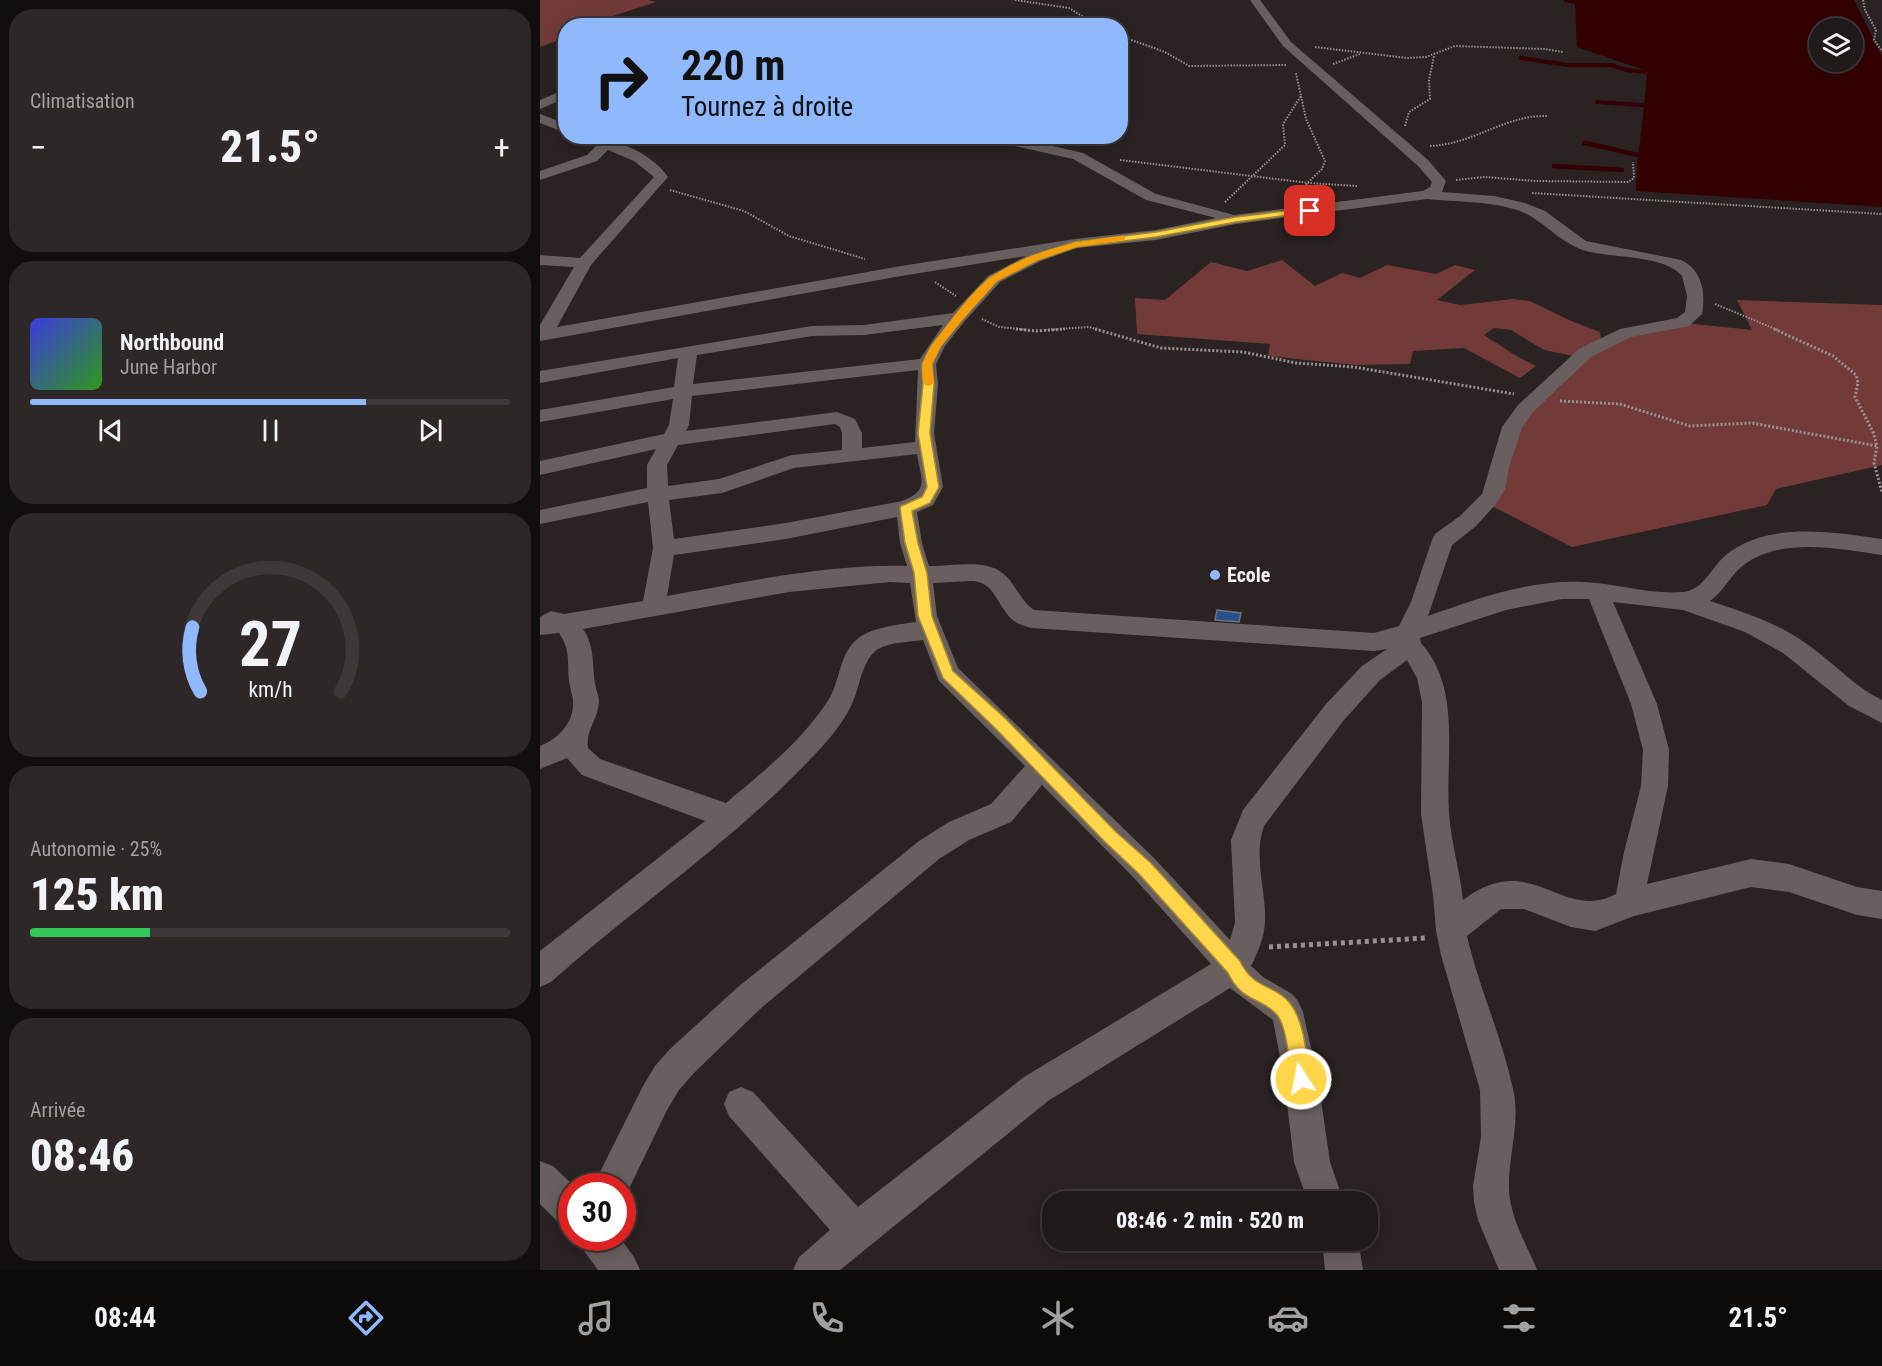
<!DOCTYPE html>
<html lang="fr">
<meta charset="utf-8">
<style>
body{margin:0;font-family:"Roboto Condensed",sans-serif;background:#2d2727;color:#f1f3f6;height:100vh;display:flex;flex-direction:column;font-size:22px;white-space:nowrap}
*{box-sizing:border-box;margin:0}
p{font-size:20px;color:#a2a1a2}
.icon{flex:none;width:33px;height:33px;fill:none;stroke:currentColor;stroke-width:2;stroke-linecap:round;stroke-linejoin:round}
.map{position:relative;flex:1;overflow:hidden}
.details{display:flex;flex-direction:column;gap:9px;padding:9px;background:#120e0e;width:540px}
.details>*{flex:none}
.hud{position:absolute;left:18px;top:18px;width:570px;height:126px;border-radius:24px;box-shadow:0 3px 15px #0003,0 0 0 2px #3d3839;background:#8fb8fd;color:#111;overflow:hidden}
.controls{position:absolute;left:1269px;top:18px;display:grid;gap:12px}
.controls a{display:grid;place-items:center;width:54px;height:54px;border-radius:50%;background:#201a1a;box-shadow:0 3px 15px #0003,0 0 0 2px #3d3839;font-size:30px}
.speed{position:absolute;left:18px;top:1173px;display:flex;gap:12px;font-size:30px;font-weight:700;text-align:center}
.speed>*{display:grid;place-content:center;width:78px;height:78px;border-radius:50%;background:#201a1a;box-shadow:0 3px 15px #0003,0 0 0 2px #3d3839;line-height:1}
.speed .limit{border:9px solid #d22;background:#fff;color:#111}
.pin{position:absolute;display:grid;place-items:center;width:51px;height:51px;color:#fff;margin:-26px;border-radius:12px;box-shadow:0 3px 9px #0006}
.me{position:absolute;width:66px;margin:-33px;rotate:349deg;stroke-linejoin:round;filter:drop-shadow(0 0 4px #0008)}
.turn{display:flex;align-items:center;gap:21px;height:126px;padding:0 24px;font-size:27px}
.turn .icon{width:78px;height:78px;stroke-width:2.5}
.turn b{display:block;font-size:42px;line-height:51px}
.big{font-size:45px;font-weight:800;line-height:1.1}
.details .tile{flex:1;display:flex;flex-direction:column;justify-content:center;gap:9px;min-width:0;padding:0 21px;border-radius:24px;background:#2d2727}
.details .dial{align-items:center;gap:0}
.dial svg{height:156px;overflow:visible;fill:none;stroke:#3d3839;stroke-width:7;stroke-linecap:round;text-anchor:middle}
.dial text{fill:#f1f3f6;stroke:none}
.song{display:flex;align-items:center;gap:18px}
.cover{width:72px;height:72px;border-radius:9px;background:linear-gradient(135deg,hsl(240 70% 55%),hsl(110 70% 35%))}
.played{height:6px;border-radius:3px;background:linear-gradient(90deg,#8fb8fd 70%,#3d3839 70%)}
.keys{display:flex;justify-content:space-around;direction:ltr}
.heat{display:flex;justify-content:space-between;align-items:center;font-size:33px;direction:ltr}
.charge{height:9px;border-radius:4px;background:linear-gradient(90deg,#34c759 25%,#3d3839 0)}
.trip{position:absolute;left:502px;top:1191px;width:336px;height:60px;border-radius:24px;background:#201a1a;box-shadow:0 3px 15px #0003,0 0 0 2px #3d3839;font-weight:800;line-height:60px;text-align:center}
.tabs{display:flex;height:96px;justify-content:space-around;align-items:center;background:#0d0a0a;color:#a2a1a2}
.tabs .icon{width:42px;height:42px}
.tabs .active{color:#8fb8fd}
.tabs b{font-size:27px;color:#f1f3f6}
main{display:flex;flex:1;min-height:0}
.map>svg:first-child{display:block}
</style>
<main>
<section class="details">
<div class="tile"><p>Climatisation</p>
<div class="heat"><a>−</a><b class="big">21.5°</b><a>+</a></div>
</div>
<div class="tile">
<div class="song"><i class="cover"></i><div><b>Northbound</b><p>June Harbor</p></div></div>
<div class="played"></div>
<div class="keys"><svg class="icon" aria-label="previous" viewBox="0 0 24 24"><path d="M18 5L8 12l10 7zM5 5v14"/></svg><svg class="icon" aria-label="pause" viewBox="0 0 24 24"><path d="M8 5v14M16 5v14"/></svg><svg class="icon" aria-label="next" viewBox="0 0 24 24"><path d="M6 5l10 7-10 7zM19 5v14"/></svg></div>
</div>
<div class="tile dial"><svg viewBox="0 0 100 80">
<path d="M14 69A42 42 0 1 1 86 69"/>
<path d="M14 69A42 42 0 0 1 10 36" stroke="#8fb8fd"/>
<text x="50" y="56" font-size="32" font-weight="700">27</text>
<text x="50" y="72" font-size="11">km/h</text>
</svg></div>
<div class="tile"><p>Autonomie · 25%</p><b class="big">125 km</b><div class="charge"></div></div>
<div class="tile"><p>Arrivée</p><b class="big">08:46</b></div>
</section>
<div class="map">
<svg width="1342" height="1270" viewBox="0 0 1342 1270">
<rect width="100%" height="100%" fill="#2b2222"/>
<path fill="#723b39" d="M0 0H108L116 2 45 25 26 26 25 38 0 47Z
M742 260 775 286 802 273 820 278 847 265 896 274 915 265 935 270 897 300 920 305 973 299 990 301 1029 320 1060 332 1062 349 1077 339 1145 323 1212 330 1197 300 1342 305V465L1236 489 1227 505 1032 547 952 506 975 440 994 406 1019 388 1043 358 1004 350 971 330 954 328 944 335 978 357 996 366 980 378 924 348 873 351 870 364 816 365 728 356 730 344 597 334 595 298 625 300 671 262 707 271Z"/>
<path fill="#330004" fill-rule="evenodd" d="M1038 0H1314L1342 57V207L1096 191C1097 151 1105 112 1107 71L1037 47 1035 4ZM1280 28H1312V62H1280Z"/>
<g fill="none" stroke-linecap="round" stroke-linejoin="round">
<path stroke="#330004" stroke-width="4" d="M1026 0 1044 4
M981 58 1028 65H1071L1086 70 1115 73
M1057 102 1114 106
M1044 143 1052 145"/>
<path stroke="#330004" stroke-width="4.5" d="M1046 143 1106 157
M1014 166 1082 170"/>
</g>
<path fill="#2b4f88" stroke="#70757d" stroke-width="1.5" d="M677 610 701 613 699 622 675 620Z"/>
<g fill="none" stroke-linecap="round" stroke-linejoin="round">
<path stroke="#999292" stroke-width="2" stroke-dasharray="1.5 1.5" stroke-linecap="butt" d="M475 0 529 8 558 26
M1323 0 1325 10 1336 30 1334 40 1342 51
M580 36 625 52 649 66 747 65
M775 47 867 58 886 57 915 46 1004 49 1023 52
M793 64 820 54
M865 126 869 112 890 99 889 80 894 56
M890 146C935 144 964 115 1007 116
M580 160 769 183 817 186
M916 180 944 177 996 181 1088 182 1094 178 1093 162
M130 190 204 211 249 236 325 259
M992 193 1342 214
M755 195 782 169 785 161 766 119 761 96
M685 202 745 145 743 124 761 96 756 73
M395 282 416 296
M1175 304 1238 330
M442 319 459 327 490 330
M505 330 549 327 560 330"/>
<path stroke="#999292" stroke-width="3" stroke-dasharray="2 2" stroke-linecap="butt" d="M476 329 496 331 525 329
M555 329 621 348 703 352 756 363 814 367 974 394
M1234 329 1293 356 1316 375 1318 383 1315 397 1333 432 1337 446 1334 463 1342 492
M1020 401 1080 404 1150 426 1212 423 1337 446"/>
<path stroke="#999292" stroke-width="5" stroke-dasharray="4 4" stroke-linecap="butt" d="M729 947 886 938"/>
<path fill="#6a5f5f" fill-rule="evenodd" d="M710 0H720L751 42 888 160 906 181 902 192 954 196 985 203 1005 211 1046 241 1141 260C1162 270 1166 292 1162 314L1149 326 1091 337 1051 357 992 413 982 428 969 467 965 489 956 504 936 526 912 545 888 616C937 599 991 579 1043 582 1076 583 1110 595 1143 592 1164 590 1172 566 1187 554 1229 521 1294 532 1342 539V555C1299 549 1243 537 1205 564 1191 574 1184 591 1170 601 1206 613 1241 624 1271 647 1295 664 1315 687 1342 700V723L1309 706 1243 653 1205 632 1143 610 1073 602 1117 704 1129 750 1128 786 1107 884 1211 859 1249 864 1317 887 1342 891V919L1317 915 1249 892 1211 887 1094 916 1055 931 1031 927 984 909H961L927 936C939 988 962 1037 973 1089 981 1122 968 1155 969 1189 970 1218 986 1243 997 1270H959L938 1220 934 1202 933 1186 941 1137 940 1090 901 955 896 931 893 895 881 814 882 702 877 678 867 660 840 680 804 720 724 826C713 856 726 889 725 920 725 936 718 952 711 966L723 977 752 994 758 1001 763 1012 778 1079 790 1162 804 1202H768L754 1162 744 1079 733 1020 690 988 508 1101 300 1270H253L259 1257 290 1230 189 1116 184 1104 189 1092 201 1087 213 1092 318 1207 484 1077 671 964 595 879 502 785 471 822 429 840 399 859 220 1009 154 1073 139 1090 127 1110 84 1199 82 1186H53L103 1086 115 1066 130 1049 198 987 379 841 409 822 451 804 485 766 399 681 383 640C368 642 351 642 338 649 321 660 320 689 311 706 303 722 292 736 279 750 199 837 99 903 11 982L0 987V951L165 821 42 775 27 758 0 769V746C19 739 35 721 33 700 32 694 30 688 29 681 27 661 31 651 19 633L0 635V617L11 611 24 614 103 601 113 548 108 502 0 524V510L107 488V465L116 449 0 475V461L124 434 129 425 133 399 0 422V410L134 387 138 358 0 383V371L272 326 324 325 413 313 448 276 486 256 361 276 0 341V325L34 267 0 265V255L40 258 114 177 94 161 68 150 57 161 0 180V171L47 155 57 145 40 136C70 136 110 151 128 177L51 265 17 327 361 266 535 239 616 230 676 218 606 200 533 159 448 140 442 136H469L543 153 616 194 694 215 883 191 890 187 892 182 878 166 743 46ZM887 199C916 202 947 201 974 209 1002 217 1018 243 1046 251 1071 258 1126 255 1142 276L1147 296 1145 312 1137 318 1080 329 1039 349 978 405 962 427 942 494 920 516 895 534 892 540 871 602 859 626 834 633 494 610C482 602 477 588 467 577 448 557 414 567 389 566L382 543 377 512 393 505 403 487 394 433 398 384 396 364 405 346 424 322 460 282 501 261 537 248 616 240 696 224ZM403 325 380 359 153 384 157 355 272 336 324 335ZM378 370 375 442 322 448V433L315 419 297 412 146 431 149 425 152 396ZM295 424 300 427 302 433V450L252 455 179 479 128 486 127 465 138 445ZM377 454C381 480 390 490 362 501L246 523 134 539 129 500 182 493 254 468ZM357 517 360 543 367 566C286 564 206 582 127 596L134 555 246 539ZM431 581C456 581 457 608 474 621 479 625 486 626 492 628L834 651 847 649 822 666 786 704 703 810 691 840 695 922 690 940 615 859 418 668 397 616 393 583ZM350 582 370 583 376 622C356 625 330 627 315 641 299 656 300 681 289 699 263 740 222 773 186 803L60 759 48 748C45 732 58 719 59 702 59 696 56 690 55 684 52 663 55 647 43 629L249 592ZM1022 599H1049L1091 704 1103 750 1101 786 1084 852 1076 894C1022 923 992 848 923 900 920 871 911 842 909 813 905 756 922 689 881 643L880 638 966 610Z
M26 89V98L0 109V100Z
M0 114 26 124V133L0 123Z
M0 1161 13 1166 34 1186H32V1228L19 1223 0 1204Z
M39 1238H80L94 1257 100 1270H58L44 1251Z
M782 1240H818L823 1270H785Z"/>
</g>
<path fill="#ffd54a" stroke="#a68a30" stroke-width="1.5" d="M770 208 774 211 773 212 696 222 616 237 536 247 498 260 457 281 422 320 401 346 392 364 394 384 390 433 399 487 390 503 372 511 378 543 387 573 392 616 413 671 466 719 575 831 611 863 700 961C714 990 734 984 749 1002 765 1021 766 1055 771 1079L768 1086 761 1088 755 1086 752 1079C749 1062 747 1027 737 1015 722 997 702 1003 688 973L599 874 564 841 455 728 403 678 378 616 374 573 365 543 360 508 361 506 382 497 387 487 378 433 383 384 382 364 392 345 415 316 450 277 492 256 535 242 616 232 696 217Z"/>
<path fill="#f59e0b" d="M582 236H585V240L536 247 498 260 457 281 422 320 401 346 392 364 394 383 389 386 385 385C376 365 390 347 402 332 415 315 434 289 451 277 490 250 536 241 582 236Z"/>
<circle fill="#8fb8fd" stroke="#2b2222" stroke-width="2" cx="675" cy="575" r="6"/>
<g text-anchor="middle" dominant-baseline="central" stroke-width="6" stroke-linejoin="round" paint-order="stroke">
<g font-size="20" font-weight="bold" fill="#f6efef" stroke="#2b2222" text-anchor="start">
<text x="687" y="575">Ecole</text>
</g>
</g>
</svg>
<div class="controls">
<a><svg class="icon" aria-label="layers" viewBox="0 0 24 24"><path d="M12 4l9 5-9 5-9-5zM3 14l9 5 9-5"/></svg></a>
</div>
<div class="speed"><div class="limit">30</div></div>
<div class="pin" style="left:770px;top:211px;background:#d93025"><svg class="icon" aria-label="arrive" viewBox="0 0 24 24"><path d="M6 21V4h12l-3 4 3 4H6"/></svg></div>
<svg class="me" style="left:761px;top:1079px" viewBox="-20 -20 40 40"><circle r="17" fill="#ffd54a" stroke="#fff" stroke-width="3"/><path d="M0-11L8 9 0 5-8 9z" fill="#fff"/></svg>
<div class="trip">08:46 · 2 min · 520 m</div>
<div class="hud">
<div class="turn"><svg class="icon" aria-label="right" viewBox="0 0 24 24"><path d="M7 20v-9h11M14 6l5 5-5 5"/></svg><div><b>220 m</b>Tournez à droite</div></div>
</div>
</div>
</main>
<nav class="tabs">
<b>08:44</b>
<svg class="icon active" aria-label="directions" viewBox="0 0 24 24"><path d="M12 3l9 9-9 9-9-9zM9 14v-3h6M13 9l2 2-2 2"/></svg>
<svg class="icon" aria-label="music" viewBox="0 0 24 24"><path d="M9 18V5l10-2v13"/><circle cx="6" cy="18" r="3"/><circle cx="16" cy="16" r="3"/></svg>
<svg class="icon" aria-label="phone" viewBox="0 0 24 24"><path d="M5 4h4l2 5-3 2q2 4 5 5l2-3 5 2v4C11 20 4 13 5 4z"/></svg>
<svg class="icon" aria-label="climate" viewBox="0 0 24 24"><path d="M12 3v18M4 7l16 10M4 17L20 7"/></svg>
<svg class="icon" aria-label="car" viewBox="0 0 24 24"><path d="M5 17H2v-5l4-1 3-4h7l3 4 3 1v5h-3M9 17h6M6 11h13"/><circle cx="7" cy="17" r="2"/><circle cx="17" cy="17" r="2"/></svg>
<svg class="icon" aria-label="filters" viewBox="0 0 24 24"><path d="M4 7h16M4 17h16"/><circle cx="9" cy="7" r="2"/><circle cx="15" cy="17" r="2"/></svg>
<b>21.5°</b>
</nav>
